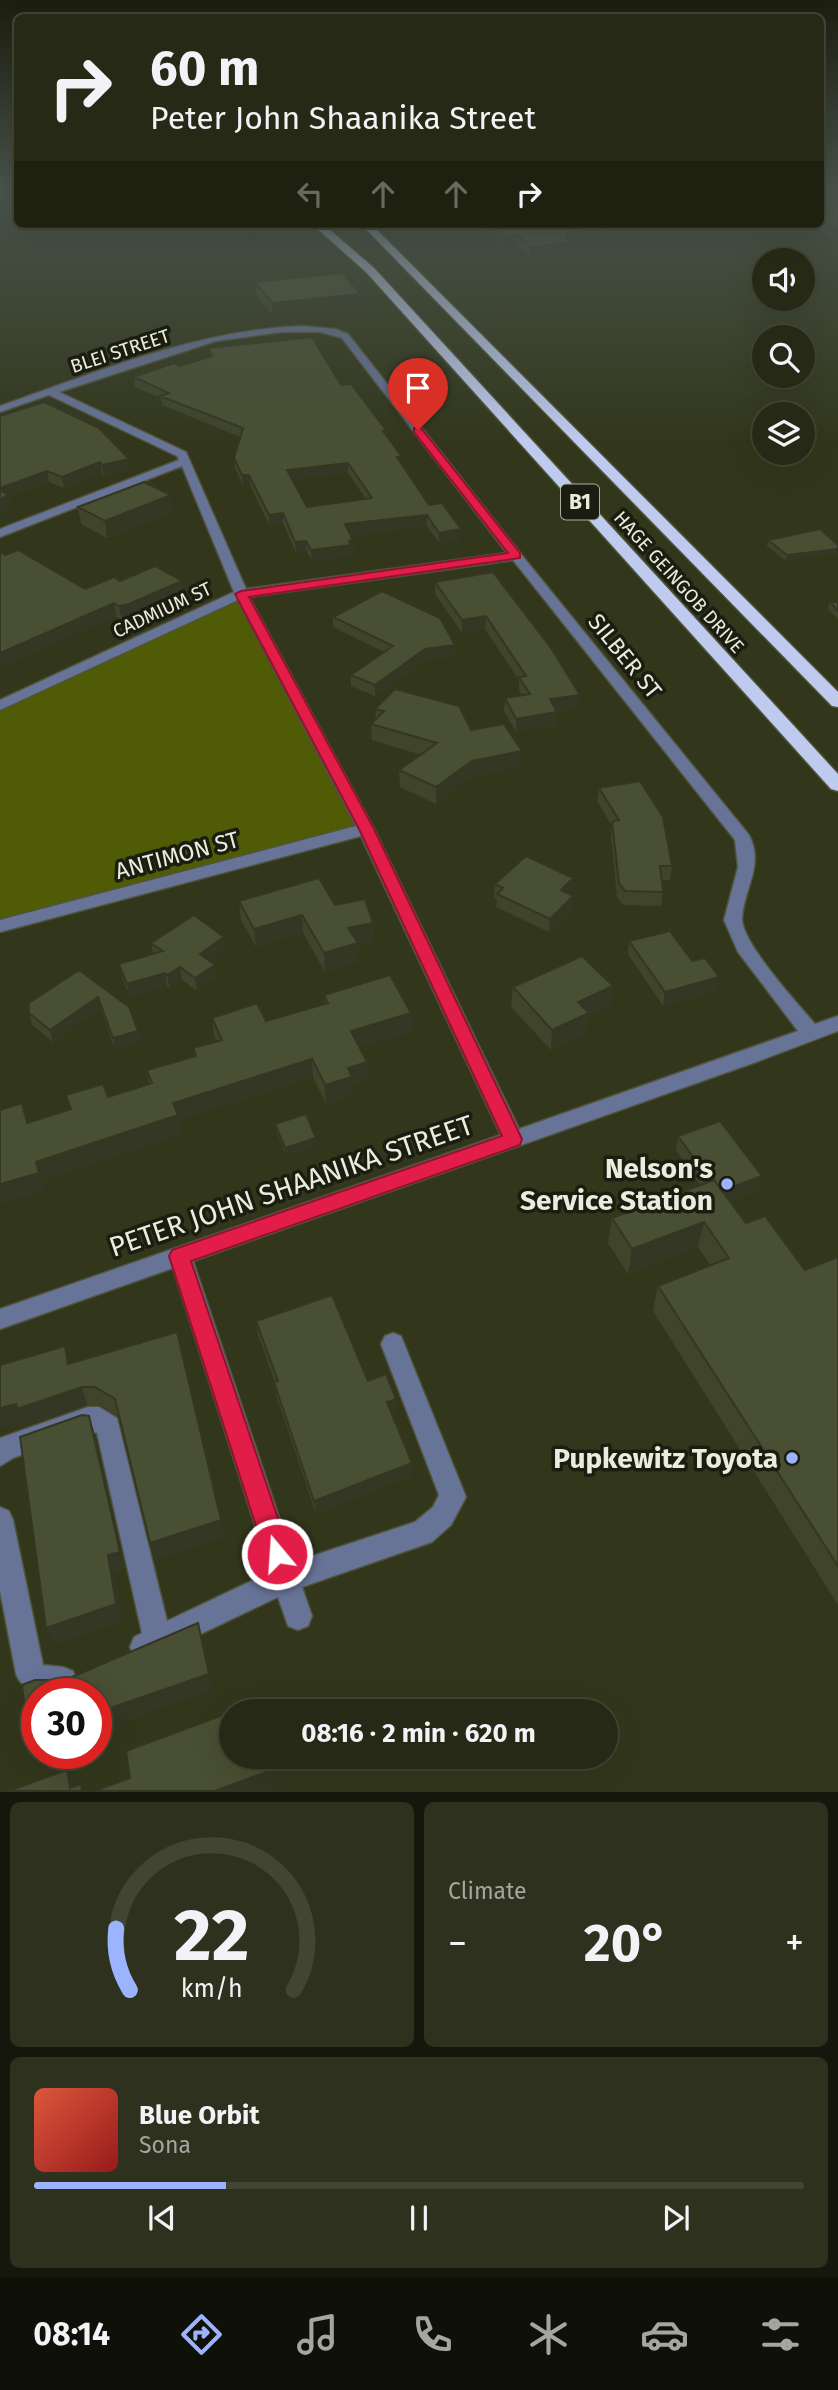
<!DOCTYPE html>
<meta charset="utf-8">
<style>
body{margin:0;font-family:"Fira Sans",sans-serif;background:#2e311e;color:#f1f3f6;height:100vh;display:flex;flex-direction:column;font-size:26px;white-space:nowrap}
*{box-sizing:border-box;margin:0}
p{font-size:23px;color:#a4a6a0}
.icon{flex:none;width:38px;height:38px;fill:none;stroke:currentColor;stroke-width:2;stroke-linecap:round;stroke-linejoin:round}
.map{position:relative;height:1792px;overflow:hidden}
.drawer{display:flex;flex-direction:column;gap:10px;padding:10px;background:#15170c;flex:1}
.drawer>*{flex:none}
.banner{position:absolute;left:14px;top:14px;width:810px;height:214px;border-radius:10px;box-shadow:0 7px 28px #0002,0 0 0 2px #424534;background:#262915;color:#f1f3f6;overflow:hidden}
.buttons{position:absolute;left:752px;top:248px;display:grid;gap:14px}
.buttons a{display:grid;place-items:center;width:63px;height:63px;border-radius:50%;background:#262915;box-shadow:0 7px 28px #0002,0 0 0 2px #424534;font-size:35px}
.speed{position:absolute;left:21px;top:1678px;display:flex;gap:14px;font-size:35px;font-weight:700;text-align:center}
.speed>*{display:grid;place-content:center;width:91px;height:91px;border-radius:50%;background:#262915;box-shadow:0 7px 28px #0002,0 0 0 2px #424534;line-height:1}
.speed .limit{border:10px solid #d22;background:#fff;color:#111}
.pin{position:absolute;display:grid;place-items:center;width:60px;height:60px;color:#fff;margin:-72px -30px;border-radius:50% 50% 50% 0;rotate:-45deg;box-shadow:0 0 7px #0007}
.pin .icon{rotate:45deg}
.me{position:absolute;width:77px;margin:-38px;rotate:342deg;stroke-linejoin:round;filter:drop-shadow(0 0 5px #0008)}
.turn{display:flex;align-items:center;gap:24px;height:147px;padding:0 21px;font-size:32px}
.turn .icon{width:91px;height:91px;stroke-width:2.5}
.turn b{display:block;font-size:49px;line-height:60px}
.lanes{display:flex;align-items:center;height:66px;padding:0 21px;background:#0003;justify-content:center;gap:35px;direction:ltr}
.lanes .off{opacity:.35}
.big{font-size:52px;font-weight:700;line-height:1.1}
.drawer .widget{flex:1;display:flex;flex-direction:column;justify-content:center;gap:10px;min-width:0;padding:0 24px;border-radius:10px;background:#2e311e}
.drawer .dial{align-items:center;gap:0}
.dial svg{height:182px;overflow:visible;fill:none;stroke:#424534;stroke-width:7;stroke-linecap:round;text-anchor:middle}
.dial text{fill:#f1f3f6;stroke:none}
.song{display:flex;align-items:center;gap:21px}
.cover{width:84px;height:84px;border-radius:10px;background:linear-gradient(135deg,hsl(10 70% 55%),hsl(0 70% 35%))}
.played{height:7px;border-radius:4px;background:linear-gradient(90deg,#9cb4fd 25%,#424534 25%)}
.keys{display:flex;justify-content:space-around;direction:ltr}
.heat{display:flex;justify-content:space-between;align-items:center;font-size:38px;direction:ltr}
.drawer .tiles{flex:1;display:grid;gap:10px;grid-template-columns:1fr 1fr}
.widget:last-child{grid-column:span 2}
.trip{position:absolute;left:219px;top:1699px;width:399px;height:70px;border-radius:35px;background:#262915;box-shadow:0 7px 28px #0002,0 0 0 2px #424534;font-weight:700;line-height:70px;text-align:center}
.menu{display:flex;height:112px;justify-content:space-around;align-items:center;background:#0f1008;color:#a4a6a0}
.menu .icon{width:49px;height:49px}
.menu .selected{color:#9cb4fd}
.menu b{font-size:32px;color:#f1f3f6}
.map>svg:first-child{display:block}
</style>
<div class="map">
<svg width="838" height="1792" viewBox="0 0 838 1792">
<rect width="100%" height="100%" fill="#32371c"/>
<path fill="#505b06" d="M241 594 366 829 0 926V706Z"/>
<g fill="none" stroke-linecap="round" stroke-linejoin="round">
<g stroke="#4f543b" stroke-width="3">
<path id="minor" d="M302 326 335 329 348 334 520 553 749 835C765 865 743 890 742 919 742 943 798 1004 815 1024L838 1016V1031L756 1062 193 1261 294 1562 415 1522 433 1507 439 1495 381 1344 385 1336 393 1333 401 1336 466 1497 451 1525 432 1542 302 1587 312 1616 308 1626 298 1630 288 1626 278 1597 144 1661 134 1657 130 1647 134 1637 142 1633 97 1433 88 1431 13 1458 0 1466V1438L88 1407H99L117 1418 167 1621 270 1572 173 1268 0 1329V1309L501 1135 361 836 0 932V920L356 826 238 600 0 710V700L234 592 182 466 0 537V529L179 460 177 456 49 395 0 412V406C98 372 197 330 302 326ZM282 332H320L342 338 507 553 246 589 186 452 59 392 216 341ZM513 560 735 840 738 867 724 920 738 952 798 1031 519 1129 374 829 249 597Z
M0 1507 9 1511 13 1520 43 1665 63 1667 73 1671 77 1681 73 1691C53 1700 24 1695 16 1674L0 1591Z"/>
</g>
<g stroke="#4f543b" stroke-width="3">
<path id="highway" d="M312 224H323L374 268 838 774V791L831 789 366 272Z
M361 224H371L838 692V707L832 706Z"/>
</g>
<use href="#minor" fill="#677397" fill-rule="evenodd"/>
<use href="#highway" fill="#becbef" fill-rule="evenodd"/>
</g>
<path fill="#3f442b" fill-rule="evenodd" d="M821 190H838V242L805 224H821Z
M478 224H623L567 245V253L530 256 516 245 503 246Z
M255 282 361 294V307L273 316 256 295Z
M208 348 341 385 386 430V435L402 465 429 505 461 529V540L439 543 427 526 350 535 353 540 354 551H351V556L312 561 307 552 296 553 283 523 269 525 250 485 243 486 235 468 234 458 240 437 162 405 161 398 135 387 134 377 209 357ZM348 473 366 499 307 507 293 479Z
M0 416 130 470 104 476 102 473 64 488 49 482 10 497 12 507 0 511Z
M78 507 173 512 107 538 81 524Z
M820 529 786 561 767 546 768 540Z
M5 555 85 589 120 581H182L183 595 131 618 122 620Z
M493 572 579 708 557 711 556 725 516 732 504 711 505 698 522 695 519 690V680L485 629 462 633 435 594V582Z
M830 602H838V619L828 609Z
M333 617 455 656 425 660 375 696 351 686V675L384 652 333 627Z
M375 709 471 730 521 767 471 777 436 804 400 787 399 770 421 755 372 740 371 724 376 719Z
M599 788 672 866 670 880H662L663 892 661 906 623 905 617 897 611 835 612 826 597 801Z
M495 884 572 892 570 894 573 896 572 909 549 932 496 907 497 899 494 898Z
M239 901 335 905 373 923 374 941 358 945V962L325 972 303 933 256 947 241 920Z
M629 941 692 961 719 977 716 991 663 1006 628 954Z
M151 943 226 949 210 961 217 977 197 991 182 980 170 988 167 986 130 997 122 977 119 964 153 954Z
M79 970 138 1031 140 1043 115 1050 101 1009 53 1042 32 1025 29 1013Z
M613 986 610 1007 588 1017 586 1033 551 1050 511 1007 513 987Z
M324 995 411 1013 412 1032 359 1047 368 1080 352 1085 353 1095 326 1104 313 1077 179 1120 181 1134 42 1180 44 1191 27 1122 70 1109 66 1095 108 1097 149 1084 147 1070 194 1056 193 1048 217 1041 214 1036 212 1018 266 1021 325 1004Z
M275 1124 316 1138V1145L286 1155 276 1131Z
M678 1136 762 1176 758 1190 730 1201 746 1223 805 1270 838 1257V1605L653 1311 658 1286 711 1266 698 1247 628 1274 608 1243 612 1218 700 1185 676 1150Z
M256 1321 368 1381 397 1412 392 1414 412 1463V1476L316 1514 276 1395 275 1382 258 1335Z
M177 1332 224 1537 155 1560 119 1417 100 1405H87L24 1427 22 1422 0 1428V1365L70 1363Z"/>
<path fill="#333723" d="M599 224H623L567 245V253L530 256 531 247 566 236Z
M517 235 516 245 503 246 504 237Z
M361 294V307L273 316 272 303Z
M129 459 130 470 104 476 102 465Z
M100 462 102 473 64 488 62 477Z
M348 463V473L288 480 287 470Z
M47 471 49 482 10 497 12 507 0 511V488Z
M242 475H249L250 485 243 486Z
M171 495 173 512 107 538 105 521Z
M283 513V523L269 525V515Z
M427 515V526L346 535 345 524Z
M461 529V540L439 543V533Z
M353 540 354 551H351V556L312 561 311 550Z
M306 541 307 552 296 553 295 542Z
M838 549V554L786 561 787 555Z
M182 581 183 595 131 618 122 620 119 606Z
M114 603 116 617 0 668V653Z
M486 616 485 629 462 633V620Z
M455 645V656L425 660 375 696V685L425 649Z
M580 695 579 708 549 712 550 699Z
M557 712 556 725 516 732V719Z
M522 751 521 767 471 777 436 804V787L472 761Z
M573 878 572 892 560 904 561 890Z
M573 896 572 909 549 932 550 919Z
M302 915 303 933 256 947 254 929Z
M373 923 374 941 358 945V962L325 972 324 953 348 928Z
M224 937 226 949 202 967 200 954Z
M215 965 217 977 197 991 195 978Z
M180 967 182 980 170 988 167 975Z
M165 973 167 986 130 997 127 984Z
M719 977 716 991 663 1006 665 992Z
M613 986 610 1007 588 1017 586 1033 551 1050 552 1030 578 1002Z
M98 997 101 1009 53 1042 50 1030Z
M411 1013 412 1032 352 1049 351 1031Z
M138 1031 140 1043 115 1050 113 1038Z
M312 1059 313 1077 179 1120 181 1134 42 1180 44 1191 0 1204V1184L36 1162 173 1103Z
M367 1062 368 1080 352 1085 353 1095 326 1104 325 1085 348 1068Z
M316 1138V1145L286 1155 285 1148Z
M762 1176 758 1190 715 1206 719 1192Z
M704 1222 698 1247 628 1274 632 1249Z
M82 1387 87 1405 24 1427 22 1422 0 1428V1408Z
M396 1399 397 1412 387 1416V1402Z
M89 1416 95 1435 125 1570 114 1573 122 1622 53 1645 46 1628 108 1555Z
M412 1463V1476L316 1514 314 1501Z
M221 1520 224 1537 155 1560 150 1543Z
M202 1641 213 1690 96 1732V1713Z
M37 1734V1753H36L28 1737Z
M277 1768 280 1784 260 1791H215Z
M67 1770 75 1785 76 1791 70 1788Z"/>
<path fill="#494f32" stroke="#333723" stroke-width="2" fill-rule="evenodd" d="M821 190H838V231L821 222V213L829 212 821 211Z
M489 224H599L566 236 567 243 531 247 517 235 504 237Z
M342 273 361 294 272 303 255 282Z
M312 337 341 385 351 384 386 430 383 431 402 457H397L429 505 442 503 461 529 439 533 427 515 345 524 353 540 349 541 351 545 311 550 306 541 295 542 283 513 269 515 249 475H242L234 458 243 428 160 396 169 393 134 377 174 363 180 366 212 356 208 348ZM348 463 372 498 307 507 287 470Z
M44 402 99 428 129 459 102 465 100 462 62 477 47 471 0 488V416Z
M144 482 171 495 105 521 78 507Z
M0 490 9 495 0 499Z
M820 529 838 545V549L787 555 768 540Z
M18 550 85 589 114 577 120 581 155 566 182 581 129 604 119 606 114 603 0 653V551L5 555Z
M493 572 551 648 580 695 550 699 557 712 516 719 505 698 530 694 519 677 526 676 486 616 462 620 435 582Z
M382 591 440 618 455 645 425 649 375 685 351 675 393 646 333 617Z
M830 602H838V611Z
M395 689 459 706 471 730 504 724 522 751 472 761 436 787 399 770 437 743 371 724 384 711 375 709Z
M640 781 663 817 672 866H660L663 892 625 891 619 883 612 822 619 820 599 788Z
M526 856 573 878 561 890 573 896 550 919 497 894 503 888 495 884Z
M319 878 335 905 365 899 373 923 348 928 358 943 324 953 302 915 254 929 239 901Z
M194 915 224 937 200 954 215 965 195 978 180 967 167 975 165 973 127 984 119 964 163 951 151 943Z
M670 931 692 961 705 958 719 977 665 992 629 941Z
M582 956 613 986 578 1002 589 1013 552 1030 513 987Z
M79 970 129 1007 138 1031 113 1038 98 997 50 1030 29 1013V1003Z
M390 975 411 1013 351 1031 367 1062 348 1068 352 1077 325 1085 312 1059 173 1103 178 1115 36 1162 39 1173 0 1184V1110L22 1103 27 1123 71 1109 66 1095 103 1084 108 1097 152 1083 147 1070 196 1056 193 1048 222 1040 212 1018 257 1003 266 1021 328 1003 324 995Z
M306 1114 316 1138 285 1148 275 1124Z
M720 1121 762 1176 722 1191 714 1180 710 1181 678 1136Z
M714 1180 746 1223 765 1216 805 1270 838 1257V1566L658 1286 729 1258 704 1222 632 1249 612 1218Z
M332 1295 368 1381 386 1374 396 1399 387 1402 412 1463 314 1501 274 1382 278 1381 256 1321Z
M177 1332 221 1520 150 1543 115 1399 95 1387H82L17 1409 16 1404 0 1408V1365L65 1346 68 1364Z
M82 1415 89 1416 120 1552 108 1555 116 1604 46 1628 20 1437Z
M198 1623 209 1674 96 1713V1694H37V1734L28 1737 22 1685 35 1680H65Z
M261 1701 264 1712H233Z
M231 1712V1757H275L277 1768 215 1791H94L130 1778 126 1751Z
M67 1770 70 1788 81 1784 82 1791H8Z"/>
<linearGradient id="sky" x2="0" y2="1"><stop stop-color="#1c1e0f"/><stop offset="0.43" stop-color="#49534b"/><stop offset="1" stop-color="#49534b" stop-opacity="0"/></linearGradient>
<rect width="838" height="441" fill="url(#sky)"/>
<path fill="#e11d48" stroke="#92132f" stroke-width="2" d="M414 428H421L520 553V558L249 597 374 829 522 1139 520 1145 191 1261 290 1554 286 1563 277 1567 269 1563 265 1554 169 1256 172 1250 502 1136 359 829 235 594 241 591 508 553 414 432Z"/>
<g fill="#9cb4fd" stroke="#1b1d11" stroke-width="2.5">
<circle cx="727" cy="1184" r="7"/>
<circle cx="792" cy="1458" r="7"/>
</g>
<g text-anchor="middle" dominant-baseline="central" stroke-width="7" stroke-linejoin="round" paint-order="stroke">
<g font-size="19" fill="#eaeddd" stroke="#1b1d11">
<text transform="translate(120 351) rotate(-18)">BLEI STREET</text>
<text transform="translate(679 582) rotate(48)">HAGE GEINGOB DRIVE</text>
<text transform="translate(162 610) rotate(-25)">CADMIUM ST</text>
</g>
<rect fill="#1b1d11" stroke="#acafa0" stroke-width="2" x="561" y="484.5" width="38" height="35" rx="5"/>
<g font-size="21" font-weight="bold" fill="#eaeddd">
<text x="580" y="502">B1</text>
</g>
<g font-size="23" fill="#eaeddd" stroke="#1b1d11">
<text transform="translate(625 656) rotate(51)">SILBER ST</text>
<text transform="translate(177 855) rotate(-15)">ANTIMON ST</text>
</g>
<g font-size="28" font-weight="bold" fill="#eaeddd" stroke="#1b1d11" text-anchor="end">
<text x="713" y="1168">Nelson's<tspan x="713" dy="32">Service Station</tspan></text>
<text x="778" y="1458">Pupkewitz Toyota</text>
</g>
<g font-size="28" fill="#eaeddd" stroke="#1b1d11">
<text transform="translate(291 1186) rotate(-19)">PETER JOHN SHAANIKA STREET</text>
</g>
</g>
</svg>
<div class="buttons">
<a><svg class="icon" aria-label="sound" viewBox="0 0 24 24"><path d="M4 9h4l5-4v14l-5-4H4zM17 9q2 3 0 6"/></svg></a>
<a><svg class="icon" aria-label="search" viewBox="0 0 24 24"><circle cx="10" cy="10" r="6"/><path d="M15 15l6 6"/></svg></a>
<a><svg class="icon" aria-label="layers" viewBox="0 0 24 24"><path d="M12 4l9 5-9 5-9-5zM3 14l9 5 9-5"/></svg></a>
</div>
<div class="speed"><div class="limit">30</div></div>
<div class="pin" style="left:418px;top:430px;background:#d93025"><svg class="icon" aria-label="arrive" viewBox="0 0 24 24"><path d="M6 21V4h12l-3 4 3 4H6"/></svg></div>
<svg class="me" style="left:277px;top:1554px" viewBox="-20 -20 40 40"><circle r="17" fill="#e11d48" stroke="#fff" stroke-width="3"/><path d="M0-11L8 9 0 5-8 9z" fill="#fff"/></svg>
<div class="trip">08:16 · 2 min · 620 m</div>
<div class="banner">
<div class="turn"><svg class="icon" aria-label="right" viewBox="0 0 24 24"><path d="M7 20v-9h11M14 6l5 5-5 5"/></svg><div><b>60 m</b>Peter John Shaanika Street</div></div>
<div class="lanes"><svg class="icon off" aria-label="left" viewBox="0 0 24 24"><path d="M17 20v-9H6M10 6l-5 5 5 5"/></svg><svg class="icon off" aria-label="ahead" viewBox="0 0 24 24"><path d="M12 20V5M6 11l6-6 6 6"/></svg><svg class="icon off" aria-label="ahead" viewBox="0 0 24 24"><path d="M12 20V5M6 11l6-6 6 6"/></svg><svg class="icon" aria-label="right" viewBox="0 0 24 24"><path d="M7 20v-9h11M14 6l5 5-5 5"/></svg></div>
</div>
</div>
<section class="drawer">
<div class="tiles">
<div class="widget dial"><svg viewBox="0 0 100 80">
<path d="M14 69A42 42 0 1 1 86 69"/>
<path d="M14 69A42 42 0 0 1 8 42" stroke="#9cb4fd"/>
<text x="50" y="56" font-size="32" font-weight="700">22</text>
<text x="50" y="72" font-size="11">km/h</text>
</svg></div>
<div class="widget"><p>Climate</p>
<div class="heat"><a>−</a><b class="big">20°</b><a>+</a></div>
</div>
<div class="widget">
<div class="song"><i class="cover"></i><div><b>Blue Orbit</b><p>Sona</p></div></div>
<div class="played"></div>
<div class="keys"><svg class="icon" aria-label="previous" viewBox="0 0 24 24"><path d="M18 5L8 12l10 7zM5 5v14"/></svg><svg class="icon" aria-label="pause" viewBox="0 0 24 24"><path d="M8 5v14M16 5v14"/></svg><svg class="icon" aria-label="next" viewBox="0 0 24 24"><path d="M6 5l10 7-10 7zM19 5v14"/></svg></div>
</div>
</div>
</section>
<nav class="menu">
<b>08:14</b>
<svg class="icon selected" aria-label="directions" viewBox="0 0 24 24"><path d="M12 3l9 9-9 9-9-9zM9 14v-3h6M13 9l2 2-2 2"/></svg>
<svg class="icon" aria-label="music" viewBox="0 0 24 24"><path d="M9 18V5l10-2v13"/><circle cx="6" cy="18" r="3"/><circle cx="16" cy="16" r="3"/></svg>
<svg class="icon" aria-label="phone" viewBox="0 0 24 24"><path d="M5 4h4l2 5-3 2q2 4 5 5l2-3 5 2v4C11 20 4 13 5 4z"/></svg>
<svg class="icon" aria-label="climate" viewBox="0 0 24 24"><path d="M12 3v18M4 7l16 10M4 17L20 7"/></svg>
<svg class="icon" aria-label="car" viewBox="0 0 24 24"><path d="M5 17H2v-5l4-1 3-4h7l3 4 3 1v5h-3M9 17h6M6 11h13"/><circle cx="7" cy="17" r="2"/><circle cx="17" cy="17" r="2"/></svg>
<svg class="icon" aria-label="filters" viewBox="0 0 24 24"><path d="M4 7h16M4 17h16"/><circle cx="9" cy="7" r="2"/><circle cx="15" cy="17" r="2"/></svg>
</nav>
